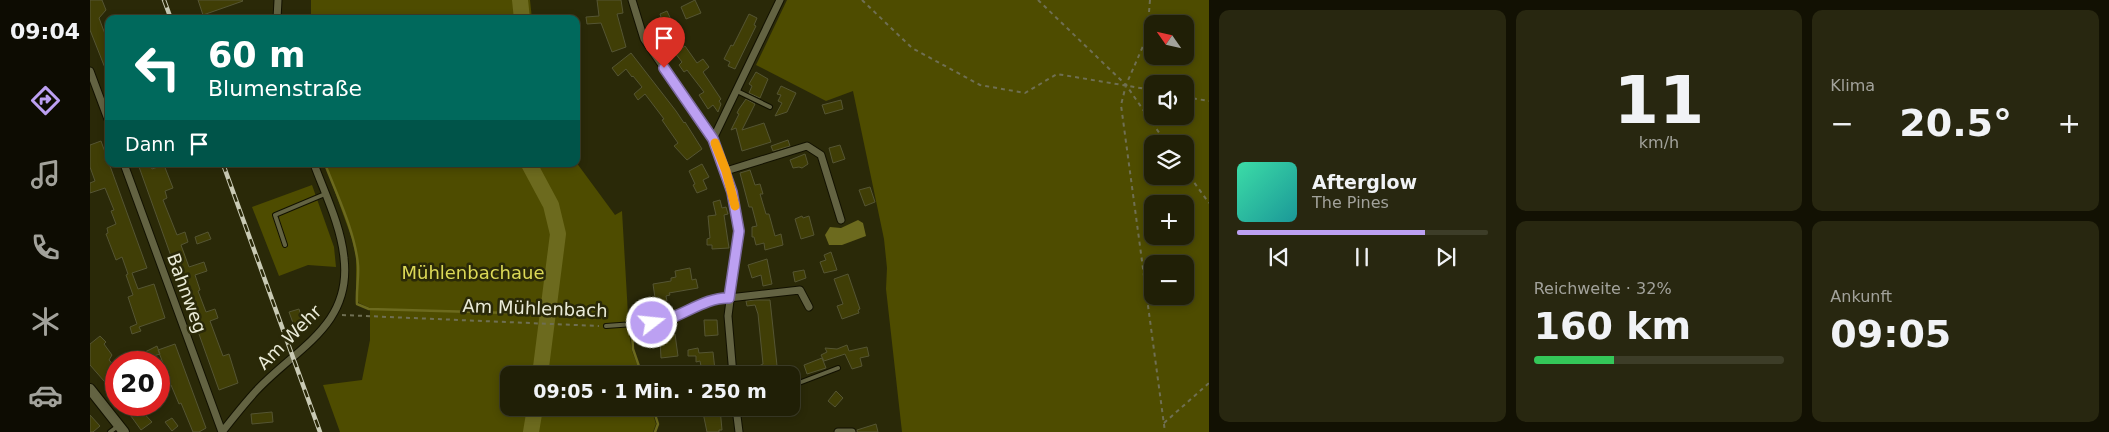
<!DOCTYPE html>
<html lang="de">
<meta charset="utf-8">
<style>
body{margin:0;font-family:"DejaVu Sans",sans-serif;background:#282710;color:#f1f3f6;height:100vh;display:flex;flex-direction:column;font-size:19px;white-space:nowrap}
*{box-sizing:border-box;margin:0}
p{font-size:16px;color:#a2a29b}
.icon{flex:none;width:28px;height:28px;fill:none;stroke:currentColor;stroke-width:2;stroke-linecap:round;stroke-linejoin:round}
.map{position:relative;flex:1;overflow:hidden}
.details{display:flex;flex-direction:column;gap:10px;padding:10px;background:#121103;width:900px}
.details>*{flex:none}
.banner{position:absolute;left:15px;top:15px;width:475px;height:152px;border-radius:10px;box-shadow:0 2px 8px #0003,0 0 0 1px #3d3d28;background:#00695c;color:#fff;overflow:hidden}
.needle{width:32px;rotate:304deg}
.buttons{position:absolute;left:1054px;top:15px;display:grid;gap:10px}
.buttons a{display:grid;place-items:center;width:50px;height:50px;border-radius:10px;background:#201f06;box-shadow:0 2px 8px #0003,0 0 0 1px #3d3d28;font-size:25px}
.speed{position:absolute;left:15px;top:351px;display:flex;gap:10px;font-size:25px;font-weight:700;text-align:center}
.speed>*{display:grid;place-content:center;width:65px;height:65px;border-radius:50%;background:#201f06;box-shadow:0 2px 8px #0003,0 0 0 1px #3d3d28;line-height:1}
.speed .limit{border:8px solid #d22;background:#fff;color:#111}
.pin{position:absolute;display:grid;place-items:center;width:42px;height:42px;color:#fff;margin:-51px -21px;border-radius:50% 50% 50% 0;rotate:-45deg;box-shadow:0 0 5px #0007}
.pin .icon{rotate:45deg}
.me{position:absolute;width:55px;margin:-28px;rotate:74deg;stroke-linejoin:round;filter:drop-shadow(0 0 4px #0008)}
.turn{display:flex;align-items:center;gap:18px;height:105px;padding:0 20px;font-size:22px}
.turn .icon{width:65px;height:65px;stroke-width:2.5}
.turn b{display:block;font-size:35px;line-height:42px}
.then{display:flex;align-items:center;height:48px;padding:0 20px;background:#0003;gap:10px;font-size:19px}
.big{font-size:38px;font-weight:700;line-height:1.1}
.details .widget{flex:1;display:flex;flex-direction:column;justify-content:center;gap:8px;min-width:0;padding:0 18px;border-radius:10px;background:#282710}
.details .dial{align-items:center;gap:0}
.dial b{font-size:65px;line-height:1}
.song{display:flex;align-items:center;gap:15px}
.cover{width:60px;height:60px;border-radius:8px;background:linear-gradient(135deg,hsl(160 70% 55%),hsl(180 70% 35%))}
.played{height:5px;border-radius:2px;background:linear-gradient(90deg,#bca0f2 75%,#3d3d28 75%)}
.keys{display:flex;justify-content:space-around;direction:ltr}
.heat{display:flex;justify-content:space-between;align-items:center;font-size:28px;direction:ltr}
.charge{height:8px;border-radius:4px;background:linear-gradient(90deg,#34c759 32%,#3d3d28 0)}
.details .tiles{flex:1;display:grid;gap:10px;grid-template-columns:repeat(3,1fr)}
.widget:first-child{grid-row:span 2}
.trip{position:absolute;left:410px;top:366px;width:300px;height:50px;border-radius:10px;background:#201f06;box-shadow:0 2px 8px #0003,0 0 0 1px #3d3d28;font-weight:700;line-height:50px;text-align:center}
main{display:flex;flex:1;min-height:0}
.tabs{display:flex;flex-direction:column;width:90px;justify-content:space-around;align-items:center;background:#0d0c02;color:#a2a29b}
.tabs .icon{width:35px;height:35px}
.tabs .active{color:#bca0f2}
.tabs b{font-size:22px;color:#f1f3f6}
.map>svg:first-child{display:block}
</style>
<main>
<nav class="tabs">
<b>09:04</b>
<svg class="icon active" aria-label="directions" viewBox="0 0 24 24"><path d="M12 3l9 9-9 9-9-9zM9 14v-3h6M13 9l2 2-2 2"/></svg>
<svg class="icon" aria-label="music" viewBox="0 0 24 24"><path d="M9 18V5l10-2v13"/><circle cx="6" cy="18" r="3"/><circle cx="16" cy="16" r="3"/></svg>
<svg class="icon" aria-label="phone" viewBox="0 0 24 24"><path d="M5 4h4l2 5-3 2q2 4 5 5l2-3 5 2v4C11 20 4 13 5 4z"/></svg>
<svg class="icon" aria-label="climate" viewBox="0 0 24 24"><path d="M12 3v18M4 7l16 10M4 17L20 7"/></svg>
<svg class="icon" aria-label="car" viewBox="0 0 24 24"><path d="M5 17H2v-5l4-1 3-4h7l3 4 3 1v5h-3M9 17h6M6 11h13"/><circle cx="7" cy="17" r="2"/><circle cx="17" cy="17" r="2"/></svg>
</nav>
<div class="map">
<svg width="1119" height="432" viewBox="0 0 1119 432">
<rect width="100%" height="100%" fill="#2a2908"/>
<path fill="#4e4c00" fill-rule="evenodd" d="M221 0H440L442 19H221Z
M697 0H1119V432H812L796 289 797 268 794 239 763 91 736 101 666 65ZM1062 24H1095V56H1062ZM1062 84H1095V116H1062ZM1062 144H1095V176H1062ZM1062 204H1095V236H1062ZM1062 264H1095V296H1062Z
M486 162 525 215 532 211 539 332 542 351 551 375H419V408H561L566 424 563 432H250L233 385 272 380 280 340V308L269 303 266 298V256L262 239 235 164H486Z
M222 185 244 247 246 267 218 265 189 276 162 207Z"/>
<path fill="#6c6a1e" d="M768 220 773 223 776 236 752 245H739L735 235 740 227 751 228Z"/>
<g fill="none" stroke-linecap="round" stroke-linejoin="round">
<path stroke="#6c6a1e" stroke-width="2.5" d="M235 164C247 195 265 232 268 265 269 277 266 291 267 304L279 309 457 314
M542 332 543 349 552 375
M563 408 568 424 565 432"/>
<path stroke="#6c6a1e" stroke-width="16" d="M430 0 432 19
M439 164 461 205 468 234 450 375
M441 432 445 408"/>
</g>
<path fill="#403e06" stroke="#553" d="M0 0H12L16 10 9 18 15 34 19 33V78L0 30Z
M108 0H152L153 1 113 15Z
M507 0H531L533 13 527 14 536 47 522 52 511 23 497 24 496 17 509 16Z
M605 0 611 13 596 19 591 7Z
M577 11 584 26 570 32 565 20 571 17 570 14Z
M659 14 667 18 664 25 666 26 645 69 638 66 640 62 634 59 641 45 643 46Z
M595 46 607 63 613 59 619 67 613 72 631 99 629 101 631 104 628 112 623 105 618 109 609 95 614 92 597 70 594 72 589 65 592 62 585 53Z
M541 53 586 111 594 123 595 122 612 149 597 160 584 146 588 143 572 120 574 119 555 94 548 100 544 94 552 87 543 76 542 77 536 69 528 76 522 68Z
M666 72 678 79 670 98 659 93 662 86 659 84Z
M691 86 706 93 697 112 685 116 692 103 688 101 691 95 687 94Z
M656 99 665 104 652 130 674 123 681 142 652 151 646 128 641 130 649 114 647 113 649 109Z
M751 100 753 109 735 114 732 105Z
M698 140 700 146 683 151 681 146Z
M11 141 57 268 42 273 48 289 64 284 75 318 49 327 51 331 42 334 40 327 47 324 38 297 43 295 36 275 38 274 32 257 26 260 16 234 18 233 17 228 26 224 21 211 24 210 15 188 0 193V183L5 181 0 167V145Z
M750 145 755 159 743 163 739 148Z
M715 154 718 164 712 168 709 167 703 168 700 160Z
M48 164H60L62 169 74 165 83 188 75 191 77 198 73 200 87 235 95 232 98 242 91 245 99 267 114 262 117 271 105 275 110 290 108 291 116 312 125 309 128 318 120 321 133 356 139 354 148 383 129 390Z
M612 164 619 177 613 180 617 189 607 193 603 185 605 184 599 171Z
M660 170 665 185 670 184 673 194H670L676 214H679L685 236 691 234 693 245 675 250 674 243 666 245 664 237H662V227L667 226 662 207H659L650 173Z
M780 187 785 202 775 206 769 190Z
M630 200 632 208 636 207 638 214 634 215 639 248 622 249V245H617V239L620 238 618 216 626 215 623 202Z
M712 216 713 218 719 216 724 235 711 239 705 219Z
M118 232 121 239 107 244 105 237Z
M741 252 747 270 734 273 730 262 736 260 734 255Z
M677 259 682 284 673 286 671 275 662 278 658 265Z
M600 268 602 280 606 279 608 288 579 293 580 295 576 296 577 301 570 302 569 297 565 298 563 284 581 281V278L586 277 585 271Z
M714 270 716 278 705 282 703 272Z
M758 274 770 309 768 310 769 313 752 319 747 306 753 304 744 279Z
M665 300H680L688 375H672V372L669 373V366L673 364 668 314 665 305 657 306 656 301Z
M209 309 215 328 206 331 199 312Z
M614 320H627L628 335 615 336Z
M585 334 588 356 571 358 570 341H574L573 335Z
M10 336 16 342 14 344 22 355 19 360 26 368V385L21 389 0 365V344Z
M85 344 116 428 109 432H103L91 403 89 404 81 385 70 389 69 385V374L76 371 68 350Z
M757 345 759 351 777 347 779 356 770 358 772 366 762 369 755 354 734 361 731 355 737 352 735 348 747 349Z
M67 346 70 354 57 358 55 352Z
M608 348 609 353 623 352 625 370 612 371 610 361 606 362V356H598V350Z
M732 358 736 368 717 374 714 365Z
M746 391 753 398 745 407 738 401Z
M33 405H46L62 422 51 430Z
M612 408H630L632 430H629V432H617Z
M182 412 183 422 162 424 161 414Z
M0 415 10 426 3 432H0Z
M82 418 88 426 82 431 75 422Z
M786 424 788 432H767V430Z"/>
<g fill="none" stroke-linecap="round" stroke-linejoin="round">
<g stroke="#121100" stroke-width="6">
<path id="lane" d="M647 91 680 107
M195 245 185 215 235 194
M516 326 572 322 626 298H639
M701 386 748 368
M20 432 28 426"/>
</g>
<g stroke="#121100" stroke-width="9">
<path id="street" d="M542 0 554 39 623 139 642 192 649 231 638 316 643 375
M187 19 188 0
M0 71 19 122
M623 139 690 0
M34 164 132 432
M636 171 717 146 731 155 751 220
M639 298 710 290 719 307
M646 408 649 432
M132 432C143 418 154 404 166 391 206 348 262 326 254 258 251 226 235 194 224 164
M748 432H762"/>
</g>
<g stroke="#121100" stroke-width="12">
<path id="secondary" d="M0 389 34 432"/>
</g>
<path stroke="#6f6f53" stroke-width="2" stroke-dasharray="4 4" stroke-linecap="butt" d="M772 0 822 48 890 85 935 93 967 74 1062 90
M948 0 1036 85 1077 144
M1060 0 1057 37 1036 85 1031 105 1075 432
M1095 97 1119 101
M1095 170 1119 203
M252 315 509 326
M1074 423 1119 383"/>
<use href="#lane" stroke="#636342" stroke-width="4"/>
<use href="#street" stroke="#636342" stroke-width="7"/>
<use href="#secondary" stroke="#636342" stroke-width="10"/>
<g stroke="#c9cab4" stroke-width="4.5">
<path id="rail" d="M74 0 81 19
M133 164 230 432"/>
</g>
<use href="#rail" stroke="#2a2908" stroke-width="2.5" stroke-dasharray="8" stroke-linecap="butt"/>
</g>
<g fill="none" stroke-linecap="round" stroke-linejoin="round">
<g stroke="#7a689d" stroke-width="12">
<path id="route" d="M562 323C589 320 613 297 639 298L649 231 642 192 623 139 574 68"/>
</g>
<use href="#route" stroke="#bca0f2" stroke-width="9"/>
<path stroke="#f59e0b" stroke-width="9" d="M625 143 636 171 645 206"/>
</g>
<g text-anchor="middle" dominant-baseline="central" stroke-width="5" stroke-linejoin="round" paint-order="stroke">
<g font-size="18" fill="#dcd957" stroke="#2a2908">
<text x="383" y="272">Mühlenbachaue</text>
</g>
<g font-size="18" fill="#eaebd8" stroke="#2a2908">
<text transform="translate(97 293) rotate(70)">Bahnweg</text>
<text transform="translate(445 308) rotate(2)">Am Mühlenbach</text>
<text transform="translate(199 337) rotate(-45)">Am Wehr</text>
</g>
</g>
</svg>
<div class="buttons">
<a><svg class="needle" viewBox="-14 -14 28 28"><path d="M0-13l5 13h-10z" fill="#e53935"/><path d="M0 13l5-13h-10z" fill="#a2a29b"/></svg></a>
<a><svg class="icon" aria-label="sound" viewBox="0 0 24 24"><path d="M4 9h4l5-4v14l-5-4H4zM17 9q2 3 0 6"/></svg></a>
<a><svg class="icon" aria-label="layers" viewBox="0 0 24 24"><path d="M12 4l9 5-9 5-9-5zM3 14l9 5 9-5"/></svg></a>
<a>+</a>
<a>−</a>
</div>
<div class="speed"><div class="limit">20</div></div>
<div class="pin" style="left:574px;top:68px;background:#d93025"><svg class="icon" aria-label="arrive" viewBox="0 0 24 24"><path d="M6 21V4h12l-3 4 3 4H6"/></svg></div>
<svg class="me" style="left:562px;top:323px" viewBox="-20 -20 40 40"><circle r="17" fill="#bca0f2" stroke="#fff" stroke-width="3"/><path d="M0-11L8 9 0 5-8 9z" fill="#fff"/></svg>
<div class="trip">09:05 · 1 Min. · 250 m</div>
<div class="banner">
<div class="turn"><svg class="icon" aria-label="left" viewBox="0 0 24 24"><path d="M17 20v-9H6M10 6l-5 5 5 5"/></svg><div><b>60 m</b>Blumenstraße</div></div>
<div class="then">Dann<svg class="icon" aria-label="arrive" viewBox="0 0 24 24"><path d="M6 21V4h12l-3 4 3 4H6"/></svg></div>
</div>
</div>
<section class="details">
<div class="tiles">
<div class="widget">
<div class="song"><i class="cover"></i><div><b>Afterglow</b><p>The Pines</p></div></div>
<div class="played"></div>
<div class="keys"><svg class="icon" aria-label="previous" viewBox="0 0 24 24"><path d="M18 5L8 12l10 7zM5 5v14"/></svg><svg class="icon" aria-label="pause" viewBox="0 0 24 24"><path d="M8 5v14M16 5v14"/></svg><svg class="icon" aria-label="next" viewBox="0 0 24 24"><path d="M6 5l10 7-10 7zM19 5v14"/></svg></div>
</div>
<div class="widget dial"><b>11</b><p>km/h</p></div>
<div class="widget"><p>Klima</p>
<div class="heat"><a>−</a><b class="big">20.5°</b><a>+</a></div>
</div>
<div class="widget"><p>Reichweite · 32%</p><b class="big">160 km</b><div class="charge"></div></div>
<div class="widget"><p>Ankunft</p><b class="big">09:05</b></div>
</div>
</section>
</main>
